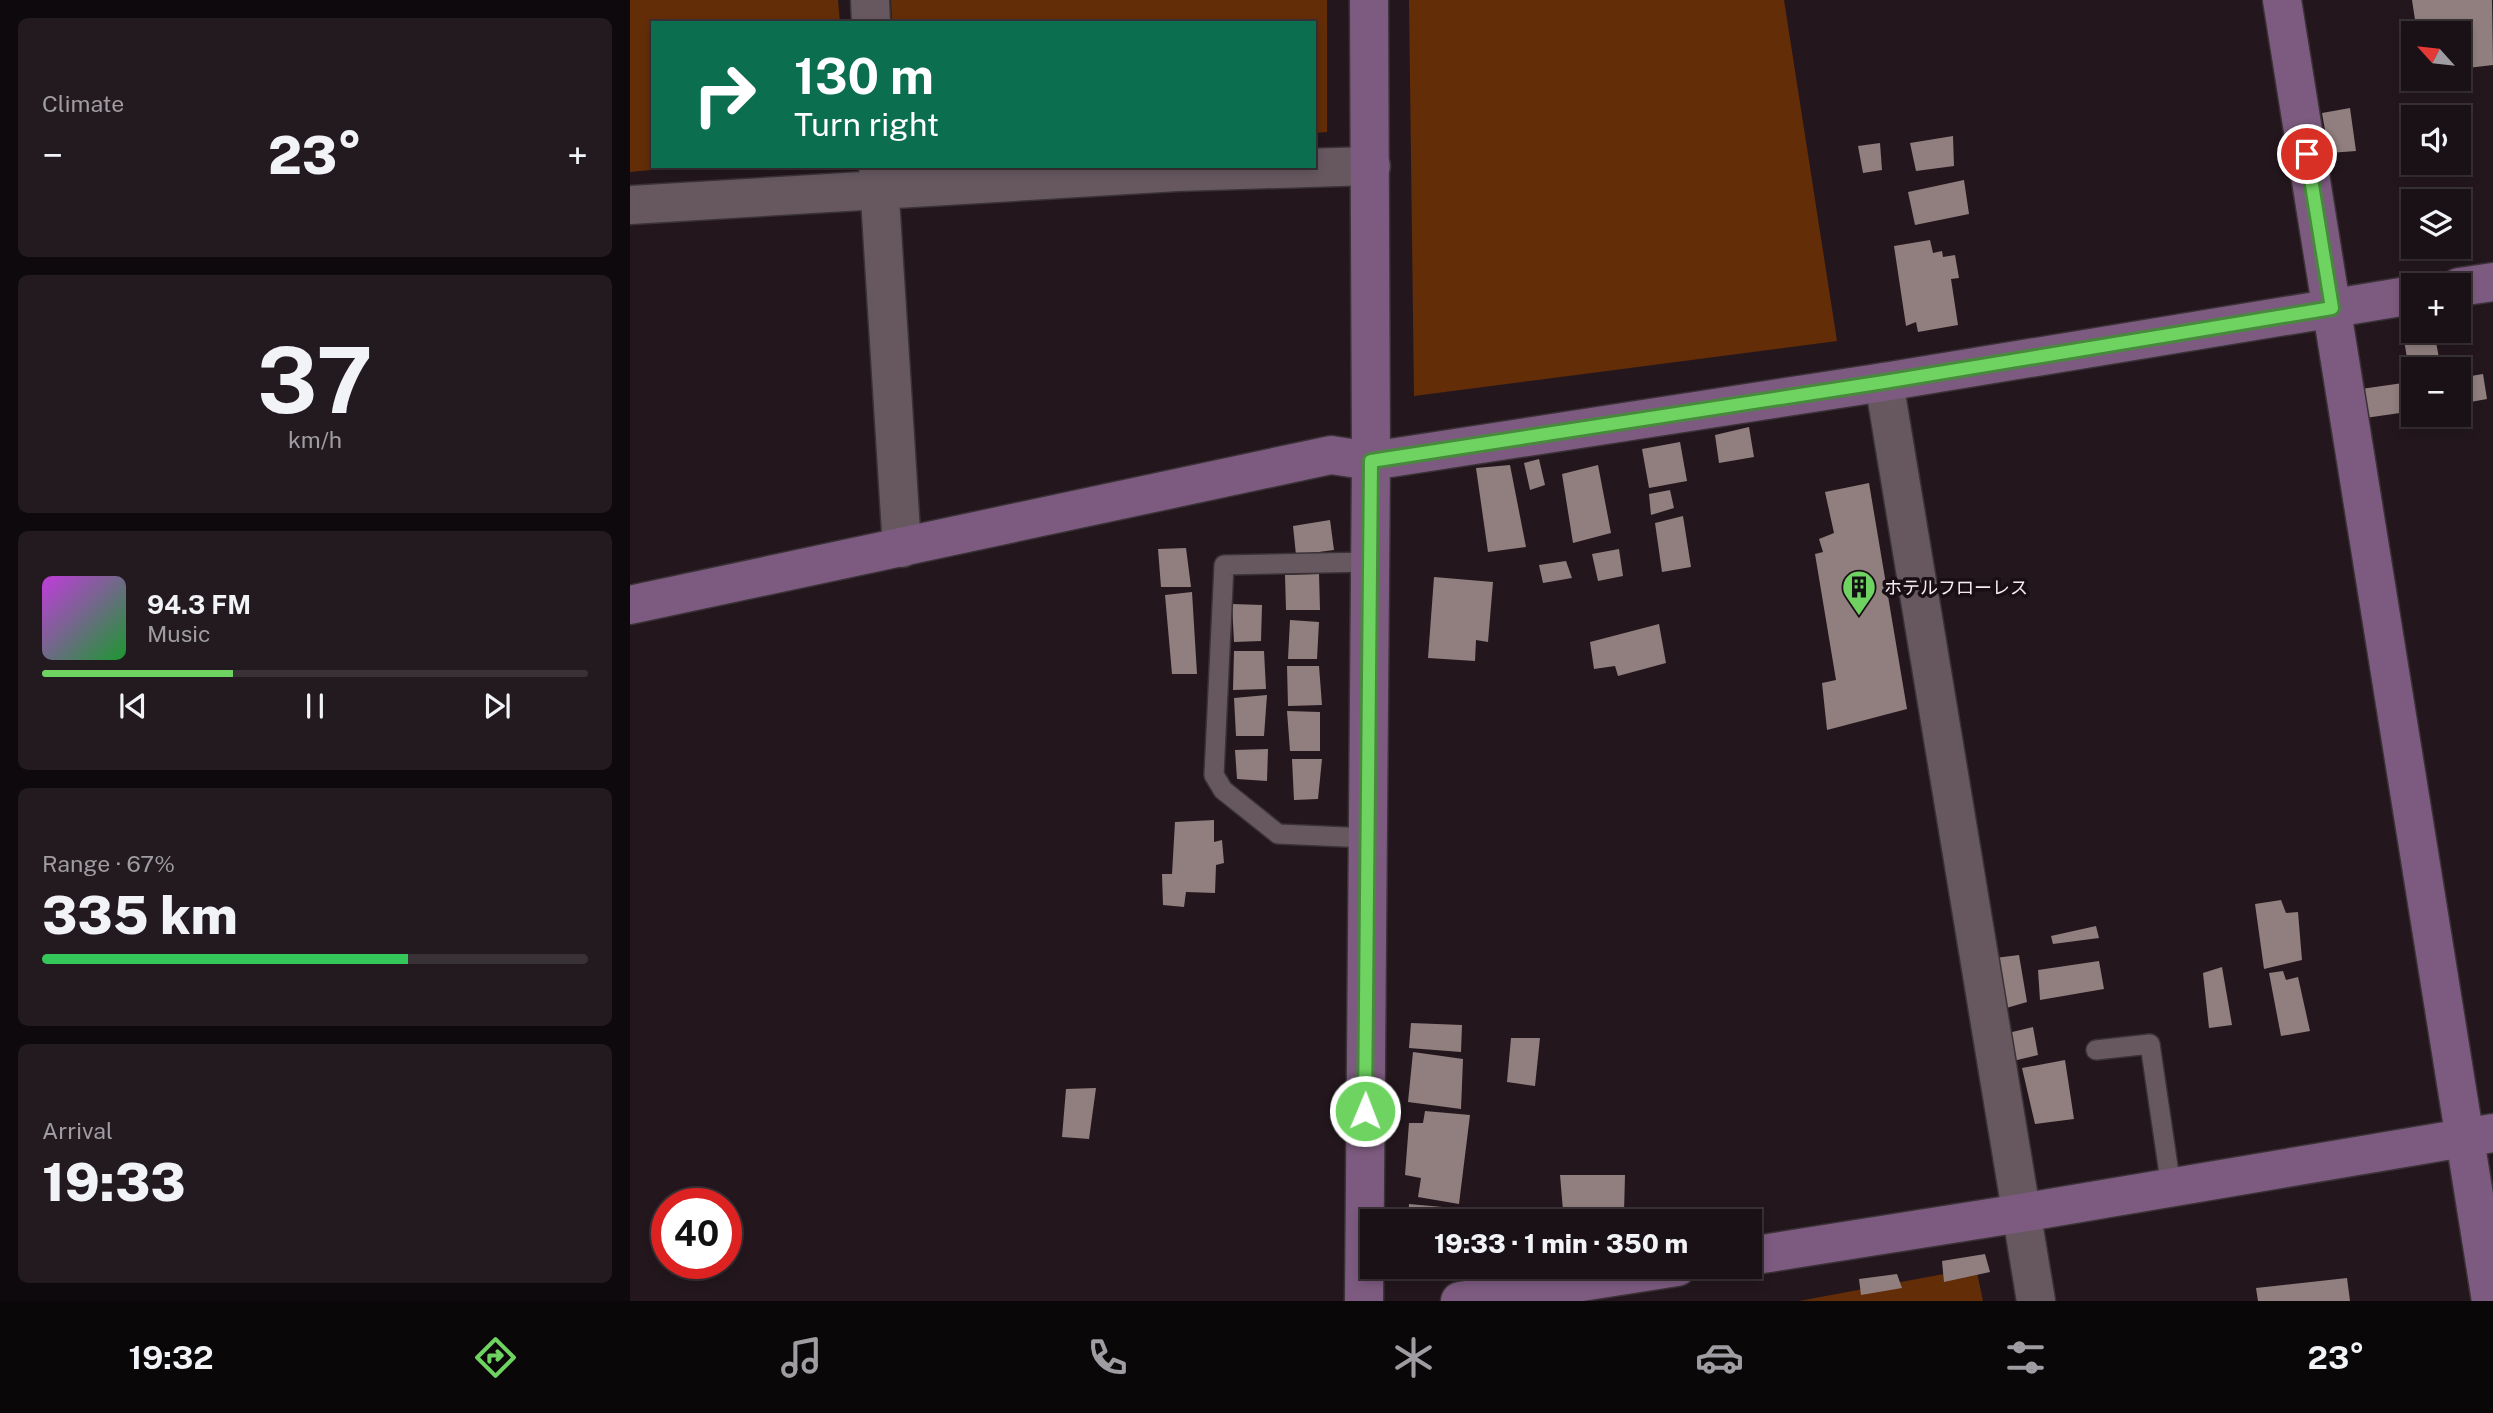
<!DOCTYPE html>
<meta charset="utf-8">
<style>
body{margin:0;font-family:"Public Sans","Noto Sans JP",sans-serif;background:#231a1f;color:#f1f3f6;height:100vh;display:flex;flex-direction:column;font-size:26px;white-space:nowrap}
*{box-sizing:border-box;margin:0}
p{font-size:23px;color:#9f9da1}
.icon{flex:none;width:38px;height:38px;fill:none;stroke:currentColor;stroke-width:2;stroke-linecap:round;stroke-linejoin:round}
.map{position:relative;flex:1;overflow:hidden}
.side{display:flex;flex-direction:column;gap:18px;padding:18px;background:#0e090c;width:630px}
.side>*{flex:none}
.top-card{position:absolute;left:21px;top:21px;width:665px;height:147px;border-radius:0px;box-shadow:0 4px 10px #0003,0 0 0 2px #383135;background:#0b6e4f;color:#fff;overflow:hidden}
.needle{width:46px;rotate:297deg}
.fabs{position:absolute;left:1771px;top:21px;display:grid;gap:14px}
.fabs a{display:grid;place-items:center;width:70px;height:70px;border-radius:0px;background:#1a1116;box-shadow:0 4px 10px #0003,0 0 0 2px #383135;font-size:35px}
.speed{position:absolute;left:21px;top:1188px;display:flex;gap:14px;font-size:35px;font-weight:700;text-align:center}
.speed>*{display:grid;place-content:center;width:91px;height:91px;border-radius:50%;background:#1a1116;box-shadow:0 4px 10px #0003,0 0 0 2px #383135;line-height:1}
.speed .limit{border:10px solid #d22;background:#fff;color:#111}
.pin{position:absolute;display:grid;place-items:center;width:60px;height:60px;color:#fff;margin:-30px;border:4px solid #fff;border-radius:50%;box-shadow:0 2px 7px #0007}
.me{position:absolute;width:77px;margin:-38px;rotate:1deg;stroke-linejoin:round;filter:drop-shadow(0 0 5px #0008)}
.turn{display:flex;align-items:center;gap:24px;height:147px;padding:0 28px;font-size:32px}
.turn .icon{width:91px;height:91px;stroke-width:2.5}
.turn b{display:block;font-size:49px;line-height:60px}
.big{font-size:52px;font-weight:800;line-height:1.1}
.side .card{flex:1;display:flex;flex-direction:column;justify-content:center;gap:10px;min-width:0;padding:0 24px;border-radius:10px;background:#231a1f}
.side .dial{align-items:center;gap:0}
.dial b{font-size:91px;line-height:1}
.song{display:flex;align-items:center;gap:21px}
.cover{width:84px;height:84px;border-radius:10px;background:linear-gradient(135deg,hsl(290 70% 55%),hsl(130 70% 35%))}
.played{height:7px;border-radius:4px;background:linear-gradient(90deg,#6ed360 35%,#383135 35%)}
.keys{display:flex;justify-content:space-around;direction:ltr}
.heat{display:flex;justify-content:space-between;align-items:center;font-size:38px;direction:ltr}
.charge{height:10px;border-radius:5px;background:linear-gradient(90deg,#34c759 67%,#383135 0)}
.trip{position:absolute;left:730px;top:1209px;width:402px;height:70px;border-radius:0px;background:#1a1116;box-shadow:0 4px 10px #0003,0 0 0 2px #383135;font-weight:800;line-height:70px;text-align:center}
.menu{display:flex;height:112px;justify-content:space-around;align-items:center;background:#0a0709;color:#9f9da1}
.menu .icon{width:49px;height:49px}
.menu .current{color:#6ed360}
.menu b{font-size:32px;color:#f1f3f6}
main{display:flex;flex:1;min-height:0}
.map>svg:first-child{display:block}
</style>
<main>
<section class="side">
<div class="card"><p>Climate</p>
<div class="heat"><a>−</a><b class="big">23°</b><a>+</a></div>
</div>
<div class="card dial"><b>37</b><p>km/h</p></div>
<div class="card">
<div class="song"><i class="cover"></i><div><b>94.3 FM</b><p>Music</p></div></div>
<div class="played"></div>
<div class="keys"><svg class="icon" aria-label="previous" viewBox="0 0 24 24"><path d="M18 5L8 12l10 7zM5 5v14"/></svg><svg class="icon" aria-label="pause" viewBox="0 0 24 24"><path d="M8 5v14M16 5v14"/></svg><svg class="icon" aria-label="next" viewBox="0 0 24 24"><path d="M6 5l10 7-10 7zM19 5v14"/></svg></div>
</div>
<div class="card"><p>Range · 67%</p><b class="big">335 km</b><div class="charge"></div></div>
<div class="card"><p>Arrival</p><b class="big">19:33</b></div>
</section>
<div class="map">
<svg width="1863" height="1301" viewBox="0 0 1863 1301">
<rect width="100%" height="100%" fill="#23171d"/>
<path fill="#632d08" d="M0 0H208L210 23H23V166H63L0 172Z
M261 0H697V132L684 133V23H262Z
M779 0H1154L1207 341 784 396Z
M1346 1268 1353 1301H1169Z"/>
<path fill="#917f7f" d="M1782 0H1862L1863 65 1829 69V33H1787Z
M1720 108 1726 151 1699 153 1692 113Z
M1323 136 1324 166 1286 171 1280 143Z
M1250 143 1252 170 1233 173 1228 146Z
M1334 180 1339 214 1285 225 1278 192Z
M1300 240 1303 253 1312 251 1313 257 1325 255 1329 278 1321 279 1328 325 1288 332 1286 322 1276 326 1264 246Z
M1783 326V331H1804L1811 369H1783L1782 388 1772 328Z
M1853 374 1857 399 1829 404V378Z
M1773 383 1777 412 1735 418 1731 389Z
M1119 427 1124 457 1089 463 1085 435Z
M1050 442 1057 481 1019 488 1012 449Z
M909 459 915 485 900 490 894 463Z
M880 465 896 547 858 552 846 468Z
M968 465 981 533 943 543 932 474Z
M1239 483 1277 709 1197 730 1192 683 1206 680 1185 554 1193 552 1189 539 1204 533 1195 492Z
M1040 490 1044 508 1021 515 1019 494Z
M1053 516 1061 567 1032 572 1025 523Z
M700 520 704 550 666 555 663 526Z
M556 548 561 587H531L528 549Z
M989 549 993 576 968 581 962 554Z
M936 561 942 578 913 583 909 565Z
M689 574 690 610H656L655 575Z
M804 577 863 582 858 642 846 640 845 661 798 658Z
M562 592 567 674H542L535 595Z
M602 604 632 605 631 641 604 642Z
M660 620 689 622 687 659H658Z
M1029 624 1036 663 988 676 985 666 964 669 960 642Z
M604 651H634L636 689 603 690Z
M657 666H689L692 705 658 706Z
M637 695 634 736H606L604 698Z
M657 711 690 712V751H660Z
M638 749 637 781 607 779 605 750Z
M662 759H692L688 799 664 800Z
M584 820V842L592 840 594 863 586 865 585 893 556 892 554 907 533 905 532 874H542L545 822Z
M1651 900 1656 913 1668 912 1672 960 1634 969 1625 904Z
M1466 926 1469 938 1423 944 1421 936Z
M1389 955 1397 1002 1373 1009 1365 958Z
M1469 961 1474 989 1410 1000 1408 970Z
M1592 967 1602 1025 1579 1028 1573 973Z
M1653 971 1656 980 1668 977 1680 1031 1651 1036 1639 973Z
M781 1023 832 1025 831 1052 779 1048Z
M1403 1027 1408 1055 1383 1061 1378 1033Z
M881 1038H910L905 1086 877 1082Z
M783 1052 833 1059 831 1109 778 1102Z
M1435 1060 1444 1119 1405 1124 1392 1068Z
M466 1088 459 1139 432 1137 436 1089Z
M795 1111 840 1115 829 1204 788 1197 791 1178 775 1175 779 1123H793Z
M930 1175H995L994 1212 979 1213 978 1222H934Z
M779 1204 824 1208 823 1222H778Z
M1355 1254 1360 1272 1314 1282 1312 1261Z
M1267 1274 1272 1288 1231 1295 1229 1279Z
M1717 1278 1720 1301H1628L1626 1288Z"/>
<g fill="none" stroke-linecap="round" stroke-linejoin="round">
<g stroke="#3a3236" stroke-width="22">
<path id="lane" d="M738 838 648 834 593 790 584 775 594 565 740 562
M1466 1050 1520 1044 1541 1187"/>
</g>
<g stroke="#3a3236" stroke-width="41">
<path id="street" d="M240 0 241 23
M248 166 272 548
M0 205 547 172 741 166
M1254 382 1406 1301"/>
</g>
<g stroke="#3a3236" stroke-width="41">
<path id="secondary" d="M1652 0 1861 1301
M1829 287 1863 282
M0 605 701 455 741 461 1254 382 1783 295
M1120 1256 1391 1213 1863 1133
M734 1301 741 461 739 0
M830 1301 1047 1267"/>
</g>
<use href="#lane" stroke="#675860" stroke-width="19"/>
<use href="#street" stroke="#675860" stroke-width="38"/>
<use href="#secondary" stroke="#7d5b80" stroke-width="38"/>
</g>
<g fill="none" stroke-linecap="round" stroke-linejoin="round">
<g stroke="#48893e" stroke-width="18">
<path id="route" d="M735 1111 741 461 1254 382 1702 308 1677 154"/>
</g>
<use href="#route" stroke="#6ed360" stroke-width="12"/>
</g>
<defs>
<g id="building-pin" transform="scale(1.75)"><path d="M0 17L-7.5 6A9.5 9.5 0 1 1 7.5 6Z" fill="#6ed360" stroke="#190e14"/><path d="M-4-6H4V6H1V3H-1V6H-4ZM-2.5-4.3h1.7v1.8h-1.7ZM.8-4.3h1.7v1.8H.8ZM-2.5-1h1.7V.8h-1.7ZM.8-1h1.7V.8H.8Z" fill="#111"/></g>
</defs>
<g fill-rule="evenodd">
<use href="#building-pin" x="1229" y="587"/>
</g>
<g text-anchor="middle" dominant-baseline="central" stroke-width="7" stroke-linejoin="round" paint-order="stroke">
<g font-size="18" fill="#f4ebf0" stroke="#190e14" text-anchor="start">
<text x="1254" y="587">ホテルフローレス</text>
</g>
</g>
</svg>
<div class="fabs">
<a><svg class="needle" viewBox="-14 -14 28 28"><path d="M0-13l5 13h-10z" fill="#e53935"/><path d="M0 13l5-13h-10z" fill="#9f9da1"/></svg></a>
<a><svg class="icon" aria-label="sound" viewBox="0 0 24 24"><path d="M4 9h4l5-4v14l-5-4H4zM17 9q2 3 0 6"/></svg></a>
<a><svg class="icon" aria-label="layers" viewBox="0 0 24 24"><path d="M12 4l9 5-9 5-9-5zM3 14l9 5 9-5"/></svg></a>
<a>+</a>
<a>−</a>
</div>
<div class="speed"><div class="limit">40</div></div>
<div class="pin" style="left:1677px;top:154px;background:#d93025"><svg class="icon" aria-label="arrive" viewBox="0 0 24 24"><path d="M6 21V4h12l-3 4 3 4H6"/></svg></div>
<svg class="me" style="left:735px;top:1111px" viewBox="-20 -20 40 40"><circle r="17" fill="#6ed360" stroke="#fff" stroke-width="3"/><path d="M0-11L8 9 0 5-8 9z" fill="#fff"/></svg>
<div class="trip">19:33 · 1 min · 350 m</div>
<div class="top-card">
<div class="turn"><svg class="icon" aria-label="right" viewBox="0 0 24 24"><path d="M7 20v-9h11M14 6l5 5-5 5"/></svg><div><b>130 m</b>Turn right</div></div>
</div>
</div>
</main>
<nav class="menu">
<b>19:32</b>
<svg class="icon current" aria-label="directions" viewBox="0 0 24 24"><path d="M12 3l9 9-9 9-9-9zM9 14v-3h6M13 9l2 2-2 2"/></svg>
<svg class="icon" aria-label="music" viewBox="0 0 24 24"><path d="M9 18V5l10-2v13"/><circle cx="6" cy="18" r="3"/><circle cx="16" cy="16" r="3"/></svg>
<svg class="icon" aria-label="phone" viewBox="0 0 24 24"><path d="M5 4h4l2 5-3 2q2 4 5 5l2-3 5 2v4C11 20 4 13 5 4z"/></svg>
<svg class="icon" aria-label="climate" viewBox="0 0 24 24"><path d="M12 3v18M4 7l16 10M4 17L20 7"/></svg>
<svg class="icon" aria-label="car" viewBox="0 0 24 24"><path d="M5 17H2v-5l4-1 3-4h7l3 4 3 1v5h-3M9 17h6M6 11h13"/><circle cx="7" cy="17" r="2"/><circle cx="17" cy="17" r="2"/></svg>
<svg class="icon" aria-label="filters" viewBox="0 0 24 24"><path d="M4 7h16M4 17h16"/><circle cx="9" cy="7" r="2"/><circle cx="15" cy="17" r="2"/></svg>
<b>23°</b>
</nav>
